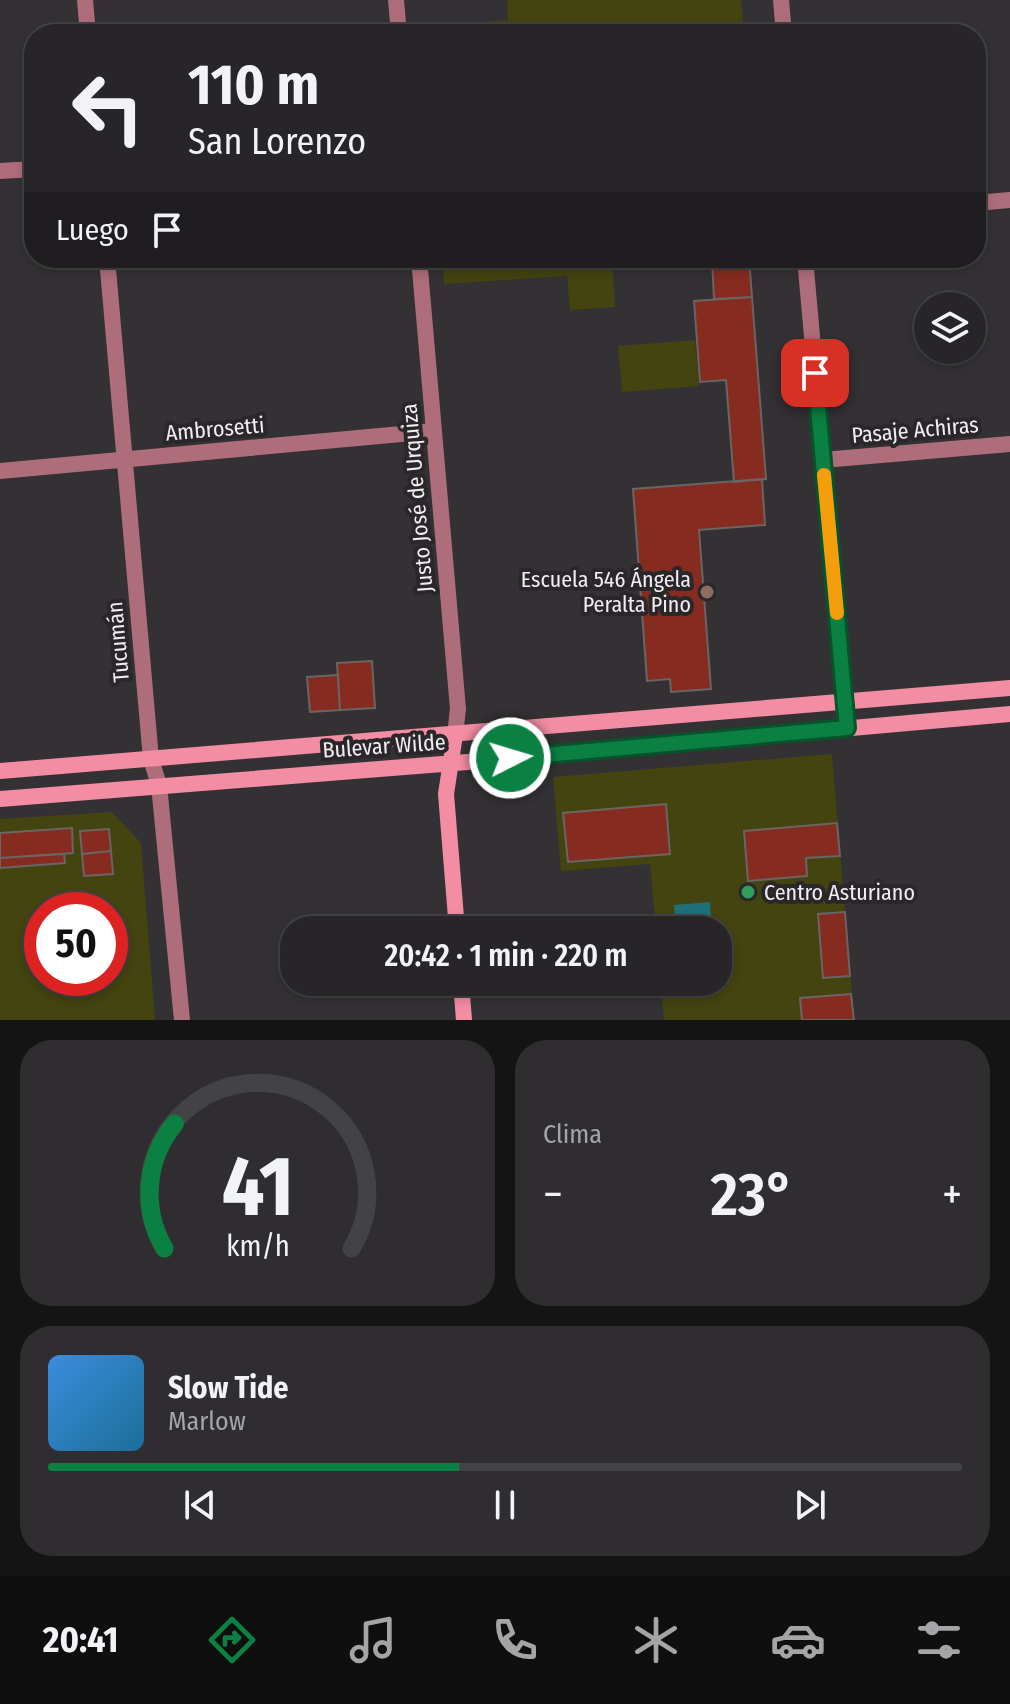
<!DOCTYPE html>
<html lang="es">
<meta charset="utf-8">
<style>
body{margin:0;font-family:"Fira Sans Condensed",sans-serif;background:#2f2d2f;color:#f1f3f6;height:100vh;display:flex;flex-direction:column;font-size:30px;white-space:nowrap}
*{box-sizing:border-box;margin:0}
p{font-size:26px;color:#a4a5a7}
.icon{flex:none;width:44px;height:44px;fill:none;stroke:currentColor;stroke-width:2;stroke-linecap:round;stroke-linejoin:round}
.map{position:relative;height:1020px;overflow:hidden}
.details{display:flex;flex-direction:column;gap:20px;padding:20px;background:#151415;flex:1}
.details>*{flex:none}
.guide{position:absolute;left:24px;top:24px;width:962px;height:244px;border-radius:32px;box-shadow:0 4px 12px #0003,0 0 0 2px #434244;background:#272527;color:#f1f3f6;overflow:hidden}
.tools{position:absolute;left:914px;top:292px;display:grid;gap:16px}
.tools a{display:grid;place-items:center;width:72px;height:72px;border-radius:50%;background:#272527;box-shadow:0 4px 12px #0003,0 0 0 2px #434244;font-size:40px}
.speed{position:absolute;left:24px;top:892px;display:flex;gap:16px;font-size:40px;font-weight:700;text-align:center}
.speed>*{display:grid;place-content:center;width:104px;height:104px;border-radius:50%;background:#272527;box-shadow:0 4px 12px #0003,0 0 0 2px #434244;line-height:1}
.speed .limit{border:12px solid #d22;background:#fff;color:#111}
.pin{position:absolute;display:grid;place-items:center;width:68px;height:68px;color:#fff;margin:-34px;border-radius:16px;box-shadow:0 4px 12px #0006}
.me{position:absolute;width:88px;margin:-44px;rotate:85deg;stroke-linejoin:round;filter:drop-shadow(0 0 6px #0008)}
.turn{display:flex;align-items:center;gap:28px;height:168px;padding:0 32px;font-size:36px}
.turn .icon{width:104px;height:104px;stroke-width:2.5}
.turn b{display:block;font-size:56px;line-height:68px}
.then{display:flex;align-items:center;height:76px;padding:0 32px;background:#0003;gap:16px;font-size:30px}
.big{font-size:60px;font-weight:600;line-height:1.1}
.details .card{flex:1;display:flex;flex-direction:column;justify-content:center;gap:12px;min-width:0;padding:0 28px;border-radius:32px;background:#2f2d2f}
.details .dial{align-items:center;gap:0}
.dial svg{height:208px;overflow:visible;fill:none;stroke:#434244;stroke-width:7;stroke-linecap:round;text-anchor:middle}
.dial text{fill:#f1f3f6;stroke:none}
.song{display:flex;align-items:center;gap:24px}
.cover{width:96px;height:96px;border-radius:12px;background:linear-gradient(135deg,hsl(210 70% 55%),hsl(200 70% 35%))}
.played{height:8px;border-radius:4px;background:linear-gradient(90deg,#0b8043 45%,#434244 45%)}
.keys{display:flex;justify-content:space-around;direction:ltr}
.heat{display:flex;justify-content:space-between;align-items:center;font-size:44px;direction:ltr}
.details .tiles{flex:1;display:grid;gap:20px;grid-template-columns:1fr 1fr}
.card:last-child{grid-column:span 2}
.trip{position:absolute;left:280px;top:916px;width:452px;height:80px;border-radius:32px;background:#272527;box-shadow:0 4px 12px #0003,0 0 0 2px #434244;font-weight:600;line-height:80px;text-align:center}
.tab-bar{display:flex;height:128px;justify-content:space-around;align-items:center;background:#100f10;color:#a4a5a7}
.tab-bar .icon{width:56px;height:56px}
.tab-bar .selected{color:#0b8043}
.tab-bar b{font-size:36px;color:#f1f3f6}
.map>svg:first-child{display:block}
</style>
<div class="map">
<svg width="1010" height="1020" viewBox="0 0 1010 1020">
<rect width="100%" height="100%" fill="#343134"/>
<path fill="#434410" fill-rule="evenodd" d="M507 0H741L744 34H423L422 27 508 20Z
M442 258H612L615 307 570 310 567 276 444 284Z
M695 340 699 386 622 392 618 346Z
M832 754 854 1020H664L661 982H718V930H656L650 864 561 871 553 777Z
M112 812 141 843 155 1020H0V819ZM42 910H110V978H42Z"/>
<path fill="#207079" d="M710 902 712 930H676L674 905Z"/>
<path fill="#862b20" stroke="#6a6564" stroke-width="2" d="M691 258H749L752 297 714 299 712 260 691 261Z
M752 297 766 479 734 482 726 380 700 382 694 301Z
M762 479 765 525 699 530 711 689 671 692 670 679 647 681 633 489Z
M372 661 375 708 340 710 337 663Z
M338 675 340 710 310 712 307 677Z
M666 804 670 854 568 862 563 813Z
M837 823 840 856 806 858 807 876 748 881 744 831Z
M72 828 73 853 0 858V833Z
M109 829 111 851 82 854 80 831Z
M111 851 113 874 84 876 82 854Z
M64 854 65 863 0 868V858Z
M845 912 850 976 823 978 818 914Z
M851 994 854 1020H802L800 998Z"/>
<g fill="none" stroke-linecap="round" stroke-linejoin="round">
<path stroke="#ae6d7b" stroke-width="16" d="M85 0 88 34
M396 0 399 34
M781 0 784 34
M0 171 34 169
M976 203 1010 200
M107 258 151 759 159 785 182 1020
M419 258 458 709 455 735
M805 258 847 728
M823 460 1010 444
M0 471 434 431"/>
<path stroke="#f38da4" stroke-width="16" d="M455 735 446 794 457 930
M0 771 1010 688
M0 799 480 761 1010 714
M461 982 464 1020"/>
</g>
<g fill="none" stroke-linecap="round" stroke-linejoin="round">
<g stroke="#07532c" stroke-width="20">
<path id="route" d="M510 758 847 728 815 373"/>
</g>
<use href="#route" stroke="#0b8043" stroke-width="14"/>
<path stroke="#f59e0b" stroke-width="14" d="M824 475 837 613"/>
</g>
<circle fill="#8d6e63" stroke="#2a272a" stroke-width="3" cx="707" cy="592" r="8"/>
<circle fill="#2e9e5b" stroke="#2a272a" stroke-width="3" cx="748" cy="892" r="8"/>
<g text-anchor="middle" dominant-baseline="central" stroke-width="8" stroke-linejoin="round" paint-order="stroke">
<g font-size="22" fill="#f0eef0" stroke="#2a272a">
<text transform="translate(215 429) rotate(-5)">Ambrosetti</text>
<text transform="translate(915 430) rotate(-5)">Pasaje Achiras</text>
<text transform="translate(417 498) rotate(-95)">Justo José de Urquiza</text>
<text transform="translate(118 642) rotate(-95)">Tucumán</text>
<text transform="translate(384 746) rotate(-4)">Bulevar Wilde</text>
</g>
<g font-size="22" fill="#f0eef0" stroke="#2a272a" text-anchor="end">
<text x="691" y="579">Escuela 546 Ángela<tspan x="691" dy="25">Peralta Pino</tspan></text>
<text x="764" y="892" text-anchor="start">Centro Asturiano</text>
</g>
</g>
</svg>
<div class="tools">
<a><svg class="icon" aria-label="layers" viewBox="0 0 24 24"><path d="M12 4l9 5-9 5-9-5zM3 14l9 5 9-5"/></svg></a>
</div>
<div class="speed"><div class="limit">50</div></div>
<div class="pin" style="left:815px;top:373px;background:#d93025"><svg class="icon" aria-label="arrive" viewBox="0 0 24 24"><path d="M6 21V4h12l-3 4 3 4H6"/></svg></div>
<svg class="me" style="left:510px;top:758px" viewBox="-20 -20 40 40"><circle r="17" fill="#0b8043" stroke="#fff" stroke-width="3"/><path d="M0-11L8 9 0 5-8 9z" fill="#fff"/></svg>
<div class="trip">20:42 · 1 min · 220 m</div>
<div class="guide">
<div class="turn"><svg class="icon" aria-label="left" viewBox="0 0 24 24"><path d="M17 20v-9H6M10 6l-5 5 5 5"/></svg><div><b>110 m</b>San Lorenzo</div></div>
<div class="then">Luego<svg class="icon" aria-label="arrive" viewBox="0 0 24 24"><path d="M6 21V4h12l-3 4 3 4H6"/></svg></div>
</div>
</div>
<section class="details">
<div class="tiles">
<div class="card dial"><svg viewBox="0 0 100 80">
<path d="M14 69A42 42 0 1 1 86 69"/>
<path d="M14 69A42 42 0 0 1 18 21" stroke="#0b8043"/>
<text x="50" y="56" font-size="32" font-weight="700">41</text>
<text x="50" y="72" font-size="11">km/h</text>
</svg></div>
<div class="card"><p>Clima</p>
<div class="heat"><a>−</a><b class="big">23°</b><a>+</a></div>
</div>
<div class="card">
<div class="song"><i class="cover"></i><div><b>Slow Tide</b><p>Marlow</p></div></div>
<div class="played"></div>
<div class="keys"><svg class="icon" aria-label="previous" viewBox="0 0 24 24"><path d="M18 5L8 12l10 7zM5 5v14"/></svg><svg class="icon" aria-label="pause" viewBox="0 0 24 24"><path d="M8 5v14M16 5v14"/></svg><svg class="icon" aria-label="next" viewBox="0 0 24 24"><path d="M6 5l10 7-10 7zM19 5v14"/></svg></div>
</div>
</div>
</section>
<nav class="tab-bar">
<b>20:41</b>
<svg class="icon selected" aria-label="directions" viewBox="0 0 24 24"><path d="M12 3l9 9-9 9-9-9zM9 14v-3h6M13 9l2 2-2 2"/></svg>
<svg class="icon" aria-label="music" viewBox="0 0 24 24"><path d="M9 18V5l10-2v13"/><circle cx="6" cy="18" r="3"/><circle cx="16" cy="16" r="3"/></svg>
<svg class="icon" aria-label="phone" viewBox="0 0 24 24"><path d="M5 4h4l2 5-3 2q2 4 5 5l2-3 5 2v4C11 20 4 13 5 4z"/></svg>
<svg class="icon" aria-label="climate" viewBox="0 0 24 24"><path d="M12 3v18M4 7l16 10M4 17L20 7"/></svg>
<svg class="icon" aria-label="car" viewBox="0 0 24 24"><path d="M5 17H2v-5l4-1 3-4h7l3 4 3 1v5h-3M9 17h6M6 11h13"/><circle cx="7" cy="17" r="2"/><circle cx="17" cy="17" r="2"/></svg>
<svg class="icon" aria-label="filters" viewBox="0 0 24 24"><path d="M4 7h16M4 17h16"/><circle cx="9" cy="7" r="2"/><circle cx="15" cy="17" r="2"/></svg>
</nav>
